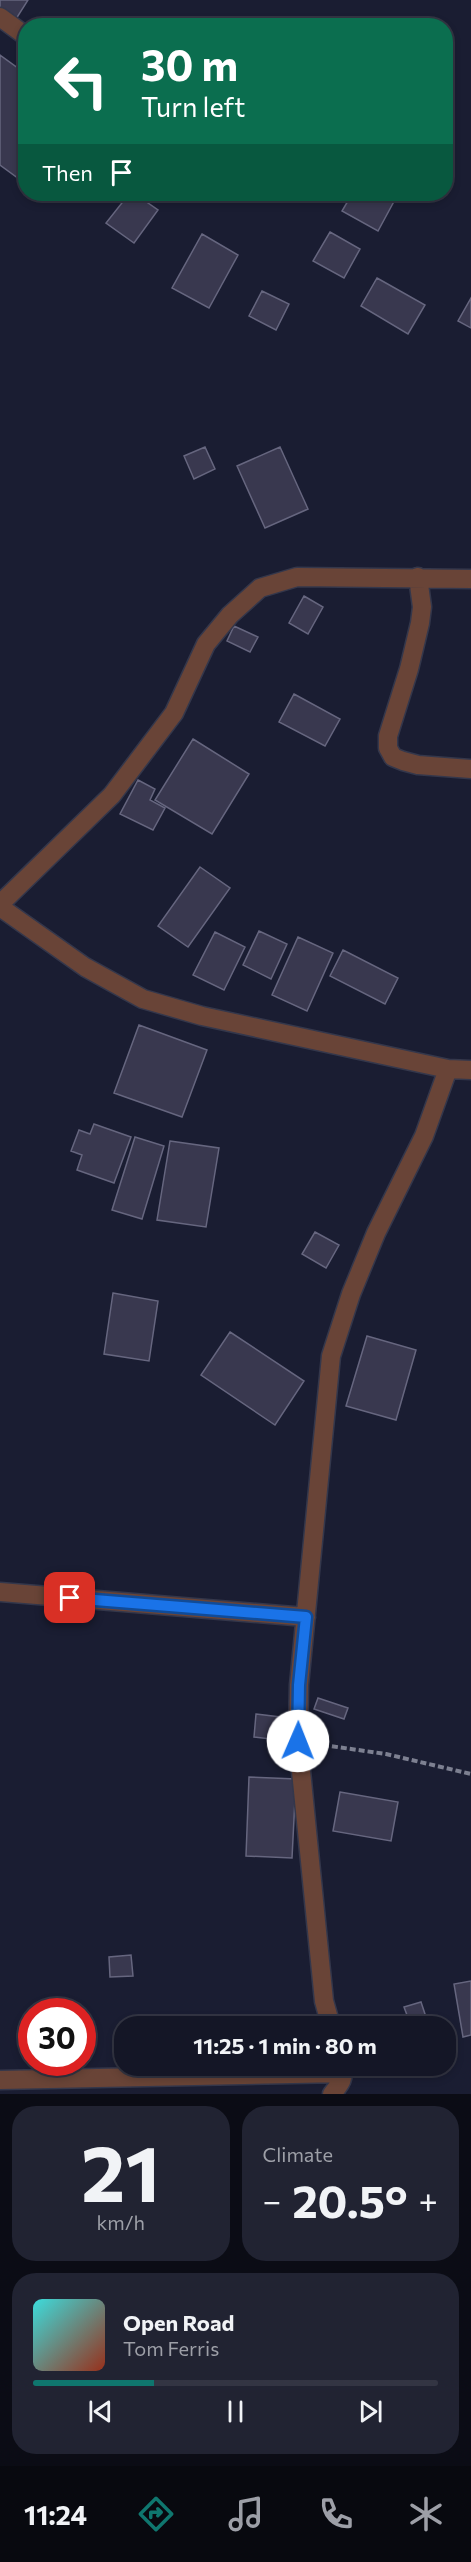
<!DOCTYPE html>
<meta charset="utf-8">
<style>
body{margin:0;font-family:Commissioner,sans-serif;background:#212332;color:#f1f3f6;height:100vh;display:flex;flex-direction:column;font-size:22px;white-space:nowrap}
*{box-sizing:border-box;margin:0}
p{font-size:20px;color:#9d9fa7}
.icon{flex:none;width:33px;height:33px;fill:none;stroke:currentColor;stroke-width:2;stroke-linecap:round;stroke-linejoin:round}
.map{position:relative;height:2094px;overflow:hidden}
.details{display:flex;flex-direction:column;gap:12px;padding:12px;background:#0b0c15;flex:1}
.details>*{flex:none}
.guide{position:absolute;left:18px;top:18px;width:435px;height:183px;border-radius:24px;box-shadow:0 3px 9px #0003,0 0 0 2px #333543;background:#0b6e4f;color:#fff;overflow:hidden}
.speed{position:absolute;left:18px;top:1998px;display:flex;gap:12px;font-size:30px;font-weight:700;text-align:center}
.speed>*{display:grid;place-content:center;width:78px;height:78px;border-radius:50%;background:#141626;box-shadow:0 3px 9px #0003,0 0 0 2px #333543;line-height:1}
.speed .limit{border:9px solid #d22;background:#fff;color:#111}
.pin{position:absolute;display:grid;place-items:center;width:51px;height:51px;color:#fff;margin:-26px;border-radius:12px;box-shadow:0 3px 9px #0006}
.me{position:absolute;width:66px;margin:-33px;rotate:1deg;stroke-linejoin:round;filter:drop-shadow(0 0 4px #0008)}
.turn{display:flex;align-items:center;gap:21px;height:126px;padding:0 24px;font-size:27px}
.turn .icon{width:78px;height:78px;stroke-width:2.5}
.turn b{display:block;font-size:42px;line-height:51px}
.then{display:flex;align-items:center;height:57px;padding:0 24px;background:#0003;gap:12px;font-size:22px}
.big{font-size:45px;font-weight:700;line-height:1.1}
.details .tile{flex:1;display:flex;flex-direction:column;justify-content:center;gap:9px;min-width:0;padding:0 21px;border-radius:24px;background:#212332}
.details .dial{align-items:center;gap:0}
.dial b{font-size:78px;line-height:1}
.song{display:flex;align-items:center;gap:18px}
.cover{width:72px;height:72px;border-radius:9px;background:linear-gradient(135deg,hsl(180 70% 55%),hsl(10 70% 35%))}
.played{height:6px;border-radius:3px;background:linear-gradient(90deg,#0f766e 30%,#333543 30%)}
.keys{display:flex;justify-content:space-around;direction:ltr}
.heat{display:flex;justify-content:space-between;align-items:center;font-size:33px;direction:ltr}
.details .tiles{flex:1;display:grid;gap:12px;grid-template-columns:1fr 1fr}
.tile:last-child{grid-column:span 2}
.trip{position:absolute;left:114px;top:2016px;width:342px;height:60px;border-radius:24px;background:#141626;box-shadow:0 3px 9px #0003,0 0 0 2px #333543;font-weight:700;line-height:60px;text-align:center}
.dock{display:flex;height:96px;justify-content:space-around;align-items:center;background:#08090f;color:#9d9fa7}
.dock .icon{width:42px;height:42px}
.dock .current{color:#0f766e}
.dock b{font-size:27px;color:#f1f3f6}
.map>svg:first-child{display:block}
</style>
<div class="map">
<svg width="471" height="2094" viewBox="0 0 471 2094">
<rect width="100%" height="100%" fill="#1a1d32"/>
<path fill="#39384f" stroke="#66667f" stroke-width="1.5" d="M0 0H28L16 19 0 8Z
M0 55 26 74V184L0 165Z
M129 194H135L158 210 134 243 106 223Z
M352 194H398L378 231 342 211Z
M330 232 360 249 344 278 313 261Z
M202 234 238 255 209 308 172 288Z
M377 278 425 305 408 334 361 306Z
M262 291 289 304 276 330 249 316Z
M471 298V328L458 321Z
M205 447 215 469 194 479 184 456Z
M280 447 308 509 265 528 237 466Z
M304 596 323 607 308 634 289 623Z
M234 626 258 637 250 652 227 641Z
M294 694 340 719 325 746 279 722Z
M193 739 249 774 212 834 155 800Z
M138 780 155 789 150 800 165 808 153 830 120 814Z
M200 867 230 888 188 947 158 926Z
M259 931 287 944 271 979 243 965Z
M215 932 245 947 224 990 193 975Z
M298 937 333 953 307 1011 272 995Z
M343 950 398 978 385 1004 330 976Z
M139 1025 207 1050 182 1117 114 1093Z
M94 1124 131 1137 114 1183 77 1170 82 1155 71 1151 79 1130 90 1134Z
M135 1137 164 1146 142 1219 112 1210Z
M170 1141 219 1148 206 1227 157 1220Z
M315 1232 339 1245 326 1268 302 1254Z
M113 1293 158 1301 149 1361 104 1354Z
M230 1332 304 1381 275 1425 201 1375Z
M367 1336 416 1350 396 1420 346 1406Z
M318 1698 348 1708 344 1719 314 1709Z
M256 1714 289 1718 287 1741 254 1737Z
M249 1777 296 1779 292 1858 246 1856Z
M340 1792 398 1802 391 1841 333 1831Z
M131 1955 133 1976 110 1977 109 1957Z
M471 1981V2035L463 2037 454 1984Z
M421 2002 429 2026H411L404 2007Z
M170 2066H217L218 2068 170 2071Z"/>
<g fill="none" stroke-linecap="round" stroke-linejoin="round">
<g stroke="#34374b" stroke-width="21">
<path id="street" d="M0 17 26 36
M418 577 422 607 420 623 409 669 388 736V748L393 757 403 761 418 765 471 769
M0 904 112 795 174 713 206 644 230 615 260 588 297 577 471 579
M0 907 85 967 143 999 202 1016 448 1069 471 1070
M0 1592 306 1617
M331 2026 324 2001 298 1741 299 1685 331 1356 351 1294 376 1233 424 1136 448 1069
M0 2080 344 2073
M332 2094C340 2084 345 2079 342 2066"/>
</g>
<path stroke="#7d8091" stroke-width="4" stroke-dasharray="6 3" stroke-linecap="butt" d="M323 1745 386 1754 471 1774"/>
<use href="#street" stroke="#694437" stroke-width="18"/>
</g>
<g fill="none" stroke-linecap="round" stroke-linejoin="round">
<g stroke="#114b97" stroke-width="15">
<path id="route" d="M70 1598 306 1617 299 1685 298 1741"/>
</g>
<use href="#route" stroke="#1a73e8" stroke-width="10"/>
</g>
</svg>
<div class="speed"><div class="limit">30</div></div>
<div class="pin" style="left:70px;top:1598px;background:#d93025"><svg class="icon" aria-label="arrive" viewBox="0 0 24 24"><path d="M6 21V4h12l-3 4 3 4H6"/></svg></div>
<svg class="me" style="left:298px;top:1741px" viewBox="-20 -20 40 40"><circle r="19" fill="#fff"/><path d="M0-13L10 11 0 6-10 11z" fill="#1a73e8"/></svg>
<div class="trip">11:25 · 1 min · 80 m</div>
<div class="guide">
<div class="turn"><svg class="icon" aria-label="left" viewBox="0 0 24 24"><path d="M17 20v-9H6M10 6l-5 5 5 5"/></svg><div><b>30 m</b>Turn left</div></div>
<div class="then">Then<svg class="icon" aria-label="arrive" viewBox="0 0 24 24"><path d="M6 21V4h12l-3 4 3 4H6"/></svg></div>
</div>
</div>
<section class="details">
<div class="tiles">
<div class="tile dial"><b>21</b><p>km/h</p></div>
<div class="tile"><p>Climate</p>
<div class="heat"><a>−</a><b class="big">20.5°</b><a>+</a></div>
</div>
<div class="tile">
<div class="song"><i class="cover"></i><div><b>Open Road</b><p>Tom Ferris</p></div></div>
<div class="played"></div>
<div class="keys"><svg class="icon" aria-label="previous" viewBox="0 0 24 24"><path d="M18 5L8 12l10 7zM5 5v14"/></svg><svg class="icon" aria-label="pause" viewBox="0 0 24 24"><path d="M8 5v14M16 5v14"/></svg><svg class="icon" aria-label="next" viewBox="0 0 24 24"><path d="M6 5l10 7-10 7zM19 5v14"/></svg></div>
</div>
</div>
</section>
<nav class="dock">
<b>11:24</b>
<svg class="icon current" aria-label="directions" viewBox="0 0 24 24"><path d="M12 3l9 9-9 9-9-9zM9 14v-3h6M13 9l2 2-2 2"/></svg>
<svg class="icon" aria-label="music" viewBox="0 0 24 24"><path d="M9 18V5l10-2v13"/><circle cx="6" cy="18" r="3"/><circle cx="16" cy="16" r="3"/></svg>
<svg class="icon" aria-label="phone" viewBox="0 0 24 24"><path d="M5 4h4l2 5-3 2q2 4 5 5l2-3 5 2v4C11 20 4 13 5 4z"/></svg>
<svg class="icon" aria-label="climate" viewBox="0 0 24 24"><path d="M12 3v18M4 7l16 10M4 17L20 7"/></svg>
</nav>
